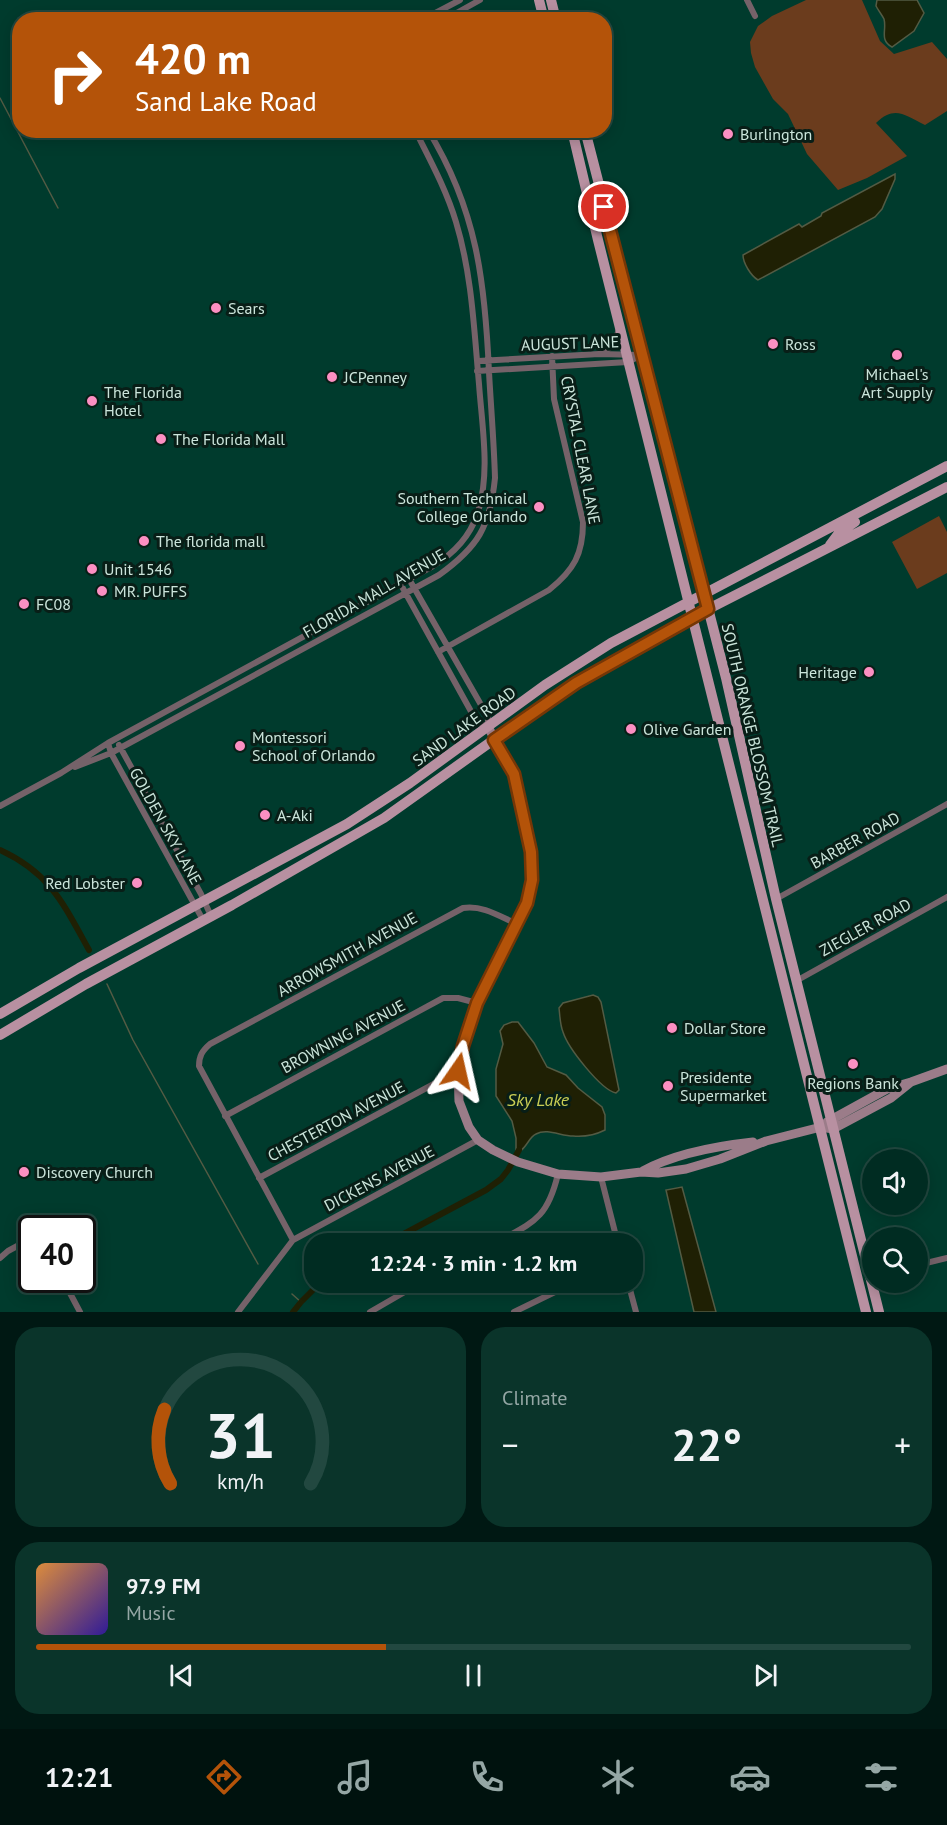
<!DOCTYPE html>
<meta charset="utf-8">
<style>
body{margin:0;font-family:"PT Sans",sans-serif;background:#0a342a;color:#f1f3f6;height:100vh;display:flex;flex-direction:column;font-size:22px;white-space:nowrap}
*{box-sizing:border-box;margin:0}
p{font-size:20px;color:#95a7a5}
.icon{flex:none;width:33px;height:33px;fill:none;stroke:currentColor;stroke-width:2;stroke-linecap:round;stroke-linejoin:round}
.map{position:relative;height:1312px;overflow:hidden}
.sheet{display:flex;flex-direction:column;gap:15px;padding:15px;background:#001813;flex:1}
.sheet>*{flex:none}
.banner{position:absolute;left:12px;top:12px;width:600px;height:126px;border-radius:24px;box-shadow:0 3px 15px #0003,0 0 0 2px #224840;background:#b45309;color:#fff;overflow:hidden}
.controls{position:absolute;left:862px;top:1149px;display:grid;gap:12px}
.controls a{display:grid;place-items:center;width:66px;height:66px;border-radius:50%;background:#002c22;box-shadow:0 3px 15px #0003,0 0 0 2px #224840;font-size:30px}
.speed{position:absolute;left:18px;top:1215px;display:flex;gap:12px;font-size:30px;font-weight:700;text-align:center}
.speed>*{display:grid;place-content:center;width:78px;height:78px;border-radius:50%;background:#002c22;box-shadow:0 3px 15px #0003,0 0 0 2px #224840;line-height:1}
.speed .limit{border:3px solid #111;border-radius:9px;background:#fff;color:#111}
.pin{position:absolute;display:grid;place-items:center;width:51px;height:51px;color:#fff;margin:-26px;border:3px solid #fff;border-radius:50%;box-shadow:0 2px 6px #0007}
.me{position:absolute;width:66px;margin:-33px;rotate:11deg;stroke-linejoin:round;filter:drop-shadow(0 0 4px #0008)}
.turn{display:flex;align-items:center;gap:21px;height:126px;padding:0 24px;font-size:27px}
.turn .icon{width:78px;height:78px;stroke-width:2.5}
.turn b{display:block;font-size:42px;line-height:51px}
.big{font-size:45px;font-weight:700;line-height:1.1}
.sheet .widget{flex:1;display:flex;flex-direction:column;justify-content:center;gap:9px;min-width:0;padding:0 21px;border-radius:24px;background:#0a342a}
.sheet .dial{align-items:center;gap:0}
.dial svg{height:156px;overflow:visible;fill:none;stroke:#224840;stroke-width:7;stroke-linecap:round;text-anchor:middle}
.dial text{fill:#f1f3f6;stroke:none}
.song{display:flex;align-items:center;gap:18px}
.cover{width:72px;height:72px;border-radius:9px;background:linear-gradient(135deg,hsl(30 70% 55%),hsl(250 70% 35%))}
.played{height:6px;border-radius:3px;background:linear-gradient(90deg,#b45309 40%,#224840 40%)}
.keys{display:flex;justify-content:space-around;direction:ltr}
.heat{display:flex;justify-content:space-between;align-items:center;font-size:33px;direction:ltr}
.sheet .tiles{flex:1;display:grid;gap:15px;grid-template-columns:1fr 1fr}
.widget:last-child{grid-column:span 2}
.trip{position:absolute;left:304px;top:1233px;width:339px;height:60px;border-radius:24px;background:#002c22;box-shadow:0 3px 15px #0003,0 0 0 2px #224840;font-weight:700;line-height:60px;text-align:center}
.menu{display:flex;height:96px;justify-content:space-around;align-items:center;background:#00120e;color:#95a7a5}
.menu .icon{width:42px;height:42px}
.menu .on{color:#b45309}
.menu b{font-size:27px;color:#f1f3f6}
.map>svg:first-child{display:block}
</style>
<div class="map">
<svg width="947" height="1312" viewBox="0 0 947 1312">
<rect width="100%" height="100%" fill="#003b2d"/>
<path fill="#6b3c1d" d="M806 0H862L880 41 894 54 932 42 947 59V111L925 125C904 115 895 105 876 123L907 156 867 178 838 190 807 154 788 114 773 99 755 67 751 53 750 42 758 26 772 16Z
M939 516 947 532V573L917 589 892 542Z"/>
<path fill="#1f2004" stroke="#535b44" stroke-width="1.5" d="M877 0H917L924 13 914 31 892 47C879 40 887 30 884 19 882 15 878 10 876 6Z
M895 174V179L882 209 875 217 758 280C751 276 743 263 743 255L799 224 802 227 821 216 822 213Z
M593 995 598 997 601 1002 619 1090 616 1093C601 1090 568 1048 563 1032 560 1025 560 1016 559 1008L563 1003Z
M512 1022H518L534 1043 547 1067 566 1075 578 1088 602 1107 605 1115V1130C595 1135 584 1137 573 1136 561 1136 547 1128 536 1134 529 1137 527 1147 520 1151L516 1150V1138L512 1121 496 1096V1069L503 1044 500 1031 504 1025Z
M682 1187 716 1312H694L666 1190Z"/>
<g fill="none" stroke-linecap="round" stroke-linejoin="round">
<path stroke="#535b44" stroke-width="1.5" d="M0 98 58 208
M107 984 133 1040 258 1264
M292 1294 301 1302"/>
<path stroke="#1f2004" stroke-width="6" d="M0 850C50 873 63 903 89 950
M385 1244 486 1190 501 1179 508 1170 519 1150
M293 1312 301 1302 321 1282"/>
<path stroke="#756269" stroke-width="6" d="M747 0 755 16
M422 20 460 0
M444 20 480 0
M601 353 614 345 619 329
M478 361 599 354 641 355
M477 371 628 362 641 355
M400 583 473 715 479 723 488 727V717L409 579
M438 652 549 590C574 570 583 554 583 522L554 399 552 356
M108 743 111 753 203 920
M119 745 201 894 211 916
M75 767 111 753 439 575C478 547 490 527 495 478 494 443 491 408 489 372 485 282 477 210 428 130
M0 806 61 773 108 743 433 566C453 554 469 538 477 515 491 474 482 427 479 384 474 329 472 275 456 222 446 189 430 160 415 130
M776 899 947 804
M796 981 947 897
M225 1116 443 998H458L477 1003
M601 1177 618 1244
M259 1178 458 1071
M293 1240 199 1066C199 1056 202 1051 210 1044L463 908C483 905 499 916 517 924
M494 1244C533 1222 547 1220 558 1174
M0 1258 8 1251 32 1238
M918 1265 947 1258
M63 1280 80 1312
M628 1282 636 1312
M238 1312 293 1240 478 1140
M370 1312 422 1282
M514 1312 555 1292 578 1282"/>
<path stroke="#9b7c89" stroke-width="9" d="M488 727 514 774 531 852 532 881 527 903 477 1003 463 1046 458 1071 459 1101 469 1127 478 1140 493 1150 518 1162 558 1174 601 1177 641 1172 658 1173 686 1169 720 1159 766 1141 821 1127 833 1129 891 1098 911 1082
M827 1122 887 1089 911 1082 947 1069
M643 1171C675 1153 717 1146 753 1142"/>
<path stroke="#b890a1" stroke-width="10" d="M539 0 544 20
M551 0 556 20
M572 130 598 240 866 1312
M585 130 726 678 776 899 879 1312
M830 545 839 533 855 522
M0 1014 79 968 347 824 410 783 545 685 611 643 947 466
M0 1035 86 984 232 905 384 818 551 699 597 670 677 625 947 487"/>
</g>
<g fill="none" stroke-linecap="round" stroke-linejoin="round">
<g stroke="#753606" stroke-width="15">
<path id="route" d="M458 1071 463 1046 477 1003 527 903 532 880 531 852 514 774 494 740 576 683 708 609 604 207"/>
</g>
<use href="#route" stroke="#b45309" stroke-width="10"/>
</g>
<g fill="#fc8fc2" stroke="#081e17" stroke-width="2">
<circle cx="728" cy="134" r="6"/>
<circle cx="216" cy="308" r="6"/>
<circle cx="773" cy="344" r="6"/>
<circle cx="897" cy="355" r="6"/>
<circle cx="332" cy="377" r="6"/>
<circle cx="92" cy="401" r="6"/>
<circle cx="161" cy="439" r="6"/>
<circle cx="539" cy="507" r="6"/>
<circle cx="144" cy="541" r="6"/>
<circle cx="92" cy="569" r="6"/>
<circle cx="102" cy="591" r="6"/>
<circle cx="24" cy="604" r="6"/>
<circle cx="869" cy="672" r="6"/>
<circle cx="631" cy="729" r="6"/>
<circle cx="240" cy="746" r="6"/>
<circle cx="265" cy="815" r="6"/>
<circle cx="137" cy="883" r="6"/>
<circle cx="672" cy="1028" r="6"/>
<circle cx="853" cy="1064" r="6"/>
<circle cx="668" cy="1086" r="6"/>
<circle cx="24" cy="1172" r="6"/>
</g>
<g text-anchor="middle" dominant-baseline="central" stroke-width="6" stroke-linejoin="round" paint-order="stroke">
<g font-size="16" fill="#cbe5db" stroke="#081e17" text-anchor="start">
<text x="740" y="134">Burlington</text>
<text x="228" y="308">Sears</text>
<text x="785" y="344">Ross</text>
<text x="897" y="374" text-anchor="middle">Michael's<tspan x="897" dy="18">Art Supply</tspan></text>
<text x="344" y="377">JCPenney</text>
<text x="104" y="392">The Florida<tspan x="104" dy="18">Hotel</tspan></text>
<text x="173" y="439">The Florida Mall</text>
<text x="527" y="498" text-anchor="end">Southern Technical<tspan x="527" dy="18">College Orlando</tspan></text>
<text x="156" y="541">The florida mall</text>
<text x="104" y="569">Unit 1546</text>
<text x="114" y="591">MR. PUFFS</text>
<text x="36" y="604">FC08</text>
<text x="857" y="672" text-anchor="end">Heritage</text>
<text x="643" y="729">Olive Garden</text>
<text x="252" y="737">Montessori<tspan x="252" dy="18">School of Orlando</tspan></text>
<text x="277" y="815">A-Aki</text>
<text x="125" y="883" text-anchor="end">Red Lobster</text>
<text x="684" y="1028">Dollar Store</text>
<text x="680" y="1077">Presidente<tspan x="680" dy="18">Supermarket</tspan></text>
<text x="853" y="1083" text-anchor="middle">Regions Bank</text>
<text x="36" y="1172">Discovery Church</text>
</g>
<g font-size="16" fill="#cbe5db" stroke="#081e17">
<text transform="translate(570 343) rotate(-2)">AUGUST LANE</text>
<text transform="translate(581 450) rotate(79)">CRYSTAL CLEAR LANE</text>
<text transform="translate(374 593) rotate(-30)">FLORIDA MALL AVENUE</text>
<text transform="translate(464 726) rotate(-36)">SAND LAKE ROAD</text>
<text transform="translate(753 735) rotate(77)">SOUTH ORANGE BLOSSOM TRAIL</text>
<text transform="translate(166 826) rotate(61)">GOLDEN SKY LANE</text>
<text transform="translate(855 840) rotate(-29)">BARBER ROAD</text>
<text transform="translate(865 927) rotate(-29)">ZIEGLER ROAD</text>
<text transform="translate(347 954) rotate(-29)">ARROWSMITH AVENUE</text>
<text transform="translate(343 1036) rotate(-28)">BROWNING AVENUE</text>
<text transform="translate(336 1121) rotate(-28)">CHESTERTON AVENUE</text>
<text transform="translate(379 1178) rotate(-28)">DICKENS AVENUE</text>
</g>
<g font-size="18" font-style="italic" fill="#c8cd54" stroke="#081e17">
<text x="538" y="1099">Sky Lake</text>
</g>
</g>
</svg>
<div class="controls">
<a><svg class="icon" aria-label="sound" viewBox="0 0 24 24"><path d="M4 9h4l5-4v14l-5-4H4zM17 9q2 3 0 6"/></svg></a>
<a><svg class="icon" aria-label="search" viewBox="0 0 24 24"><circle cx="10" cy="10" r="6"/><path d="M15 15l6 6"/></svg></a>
</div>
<div class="speed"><div class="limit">40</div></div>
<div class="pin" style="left:604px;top:207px;background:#d93025"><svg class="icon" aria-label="arrive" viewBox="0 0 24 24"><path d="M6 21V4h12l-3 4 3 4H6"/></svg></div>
<svg class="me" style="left:458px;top:1071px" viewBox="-20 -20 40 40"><path d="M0-17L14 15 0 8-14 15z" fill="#b45309" stroke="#fff" stroke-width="4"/></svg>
<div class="trip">12:24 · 3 min · 1.2 km</div>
<div class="banner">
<div class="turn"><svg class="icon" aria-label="right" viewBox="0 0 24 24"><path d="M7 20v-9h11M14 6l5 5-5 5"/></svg><div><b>420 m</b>Sand Lake Road</div></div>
</div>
</div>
<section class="sheet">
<div class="tiles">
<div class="widget dial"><svg viewBox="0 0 100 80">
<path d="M14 69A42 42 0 1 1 86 69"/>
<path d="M14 69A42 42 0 0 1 11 31" stroke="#b45309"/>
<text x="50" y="56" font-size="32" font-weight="700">31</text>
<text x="50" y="72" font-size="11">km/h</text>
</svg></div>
<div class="widget"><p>Climate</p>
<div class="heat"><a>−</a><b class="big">22°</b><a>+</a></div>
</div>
<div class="widget">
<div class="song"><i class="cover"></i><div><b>97.9 FM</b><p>Music</p></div></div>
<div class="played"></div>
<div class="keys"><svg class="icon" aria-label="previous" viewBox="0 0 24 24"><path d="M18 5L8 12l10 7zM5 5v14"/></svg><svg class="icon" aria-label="pause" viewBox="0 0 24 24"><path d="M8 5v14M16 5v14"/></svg><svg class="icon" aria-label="next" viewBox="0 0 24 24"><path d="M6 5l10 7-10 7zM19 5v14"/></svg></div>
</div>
</div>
</section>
<nav class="menu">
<b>12:21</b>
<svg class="icon on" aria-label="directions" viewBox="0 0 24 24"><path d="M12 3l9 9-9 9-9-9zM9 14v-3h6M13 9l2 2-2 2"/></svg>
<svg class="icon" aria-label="music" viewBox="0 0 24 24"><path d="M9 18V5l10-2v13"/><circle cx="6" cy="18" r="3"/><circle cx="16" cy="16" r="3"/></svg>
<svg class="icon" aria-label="phone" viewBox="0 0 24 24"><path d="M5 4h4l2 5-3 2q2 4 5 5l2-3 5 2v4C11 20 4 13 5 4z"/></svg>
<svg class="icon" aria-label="climate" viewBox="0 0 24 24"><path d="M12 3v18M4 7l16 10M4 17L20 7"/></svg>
<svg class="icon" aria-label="car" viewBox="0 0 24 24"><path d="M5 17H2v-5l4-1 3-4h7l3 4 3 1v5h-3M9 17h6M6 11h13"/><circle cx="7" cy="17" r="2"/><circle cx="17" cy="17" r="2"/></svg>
<svg class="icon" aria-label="filters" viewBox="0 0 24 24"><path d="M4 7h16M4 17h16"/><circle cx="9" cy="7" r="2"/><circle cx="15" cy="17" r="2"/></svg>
</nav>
